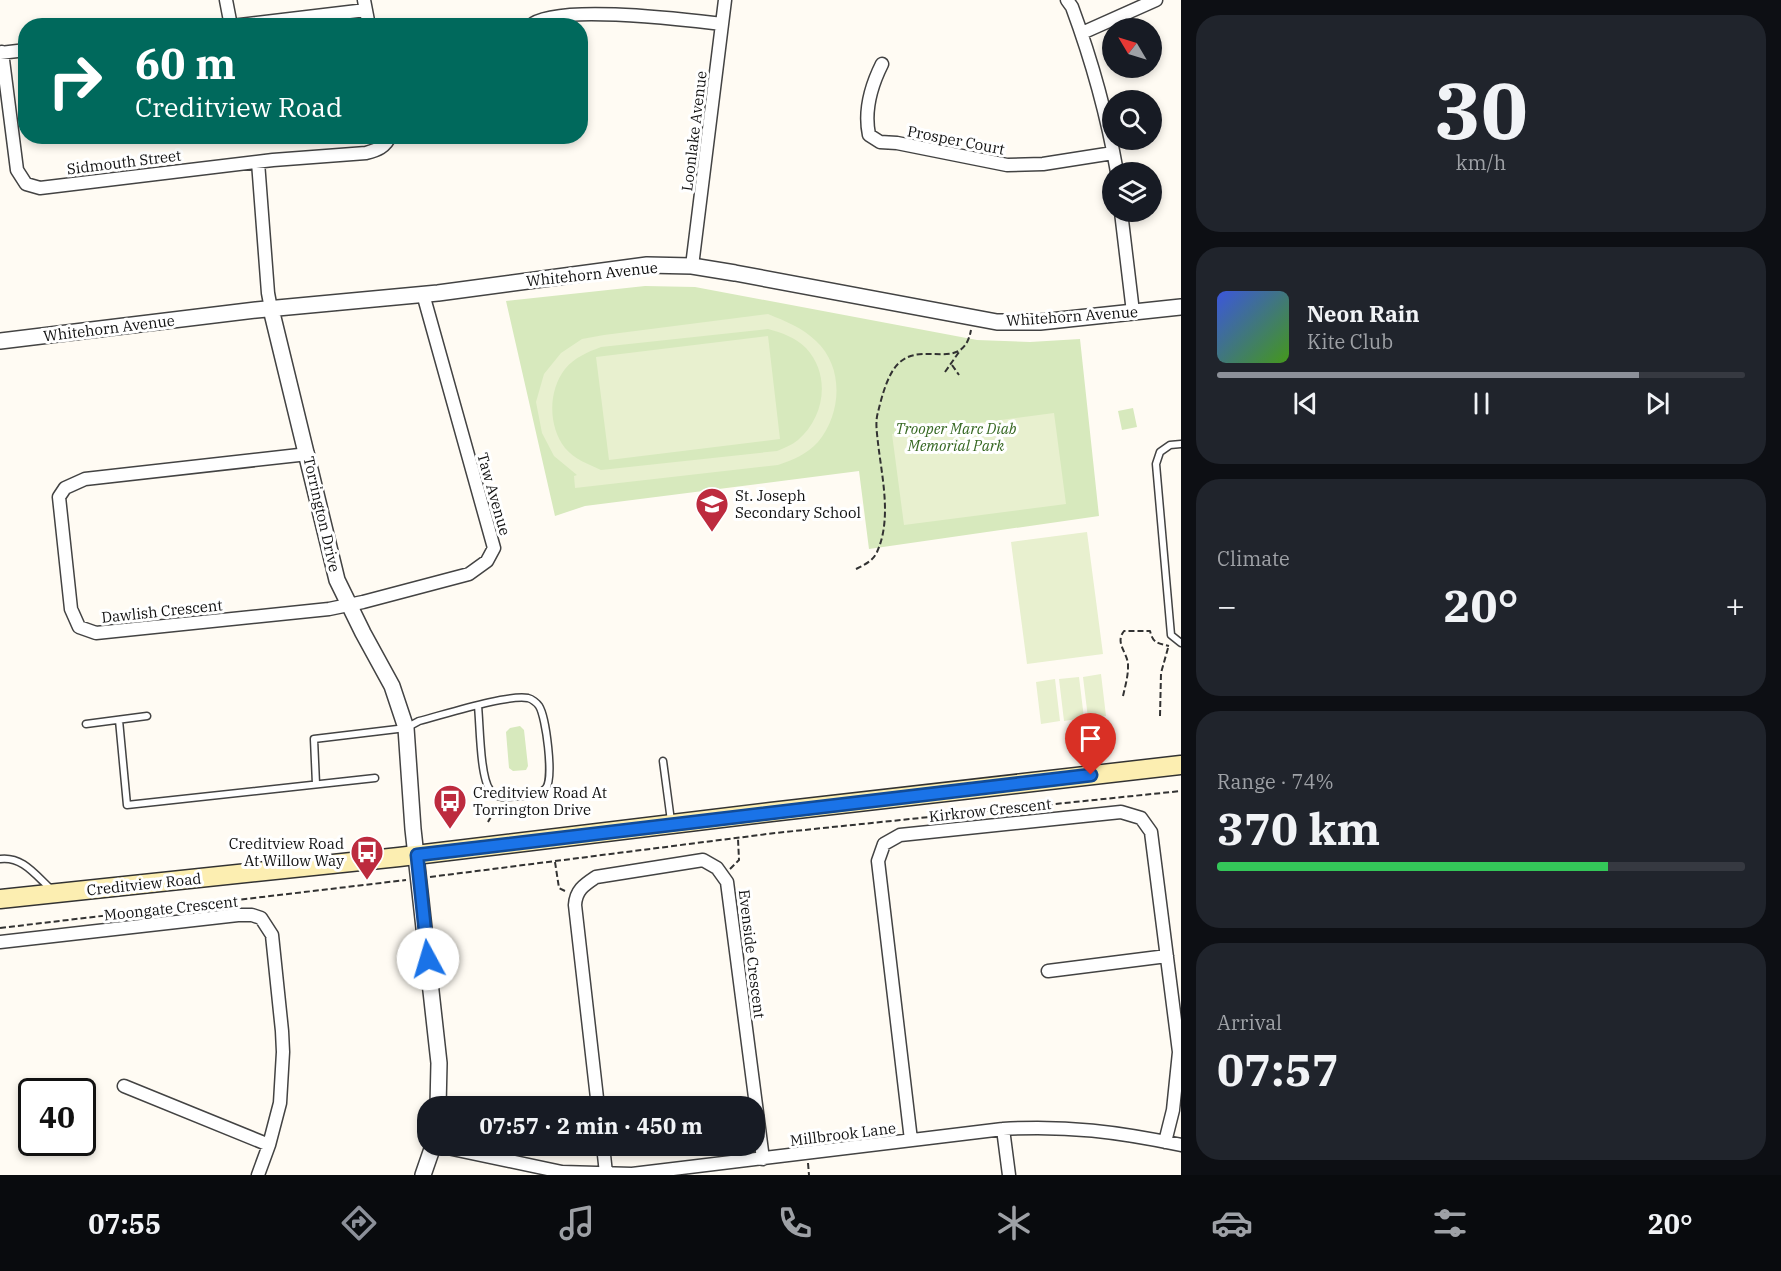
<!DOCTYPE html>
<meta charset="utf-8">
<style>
body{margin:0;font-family:"IBM Plex Serif",serif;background:#20242c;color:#f1f3f6;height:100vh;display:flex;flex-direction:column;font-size:22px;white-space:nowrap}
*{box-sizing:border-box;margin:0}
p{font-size:20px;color:#9ea1a6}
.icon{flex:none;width:33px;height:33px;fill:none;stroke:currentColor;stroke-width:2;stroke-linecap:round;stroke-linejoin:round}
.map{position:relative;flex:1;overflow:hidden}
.details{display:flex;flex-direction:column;gap:15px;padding:15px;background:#0d0f14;width:600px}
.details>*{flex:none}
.guide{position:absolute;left:18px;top:18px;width:570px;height:126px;border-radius:24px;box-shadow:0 3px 9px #0003;background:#00695c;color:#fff;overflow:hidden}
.needle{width:39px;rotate:308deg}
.buttons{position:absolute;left:1102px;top:18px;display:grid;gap:12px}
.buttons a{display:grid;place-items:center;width:60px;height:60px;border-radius:50%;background:#171b24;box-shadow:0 3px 9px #0003;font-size:30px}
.speed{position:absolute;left:18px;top:1078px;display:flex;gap:12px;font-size:30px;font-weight:700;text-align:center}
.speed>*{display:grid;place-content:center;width:78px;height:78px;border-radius:50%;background:#171b24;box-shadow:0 3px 9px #0003;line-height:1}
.speed .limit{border:3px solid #111;border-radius:9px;background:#fff;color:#111}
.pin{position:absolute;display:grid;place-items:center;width:51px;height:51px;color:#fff;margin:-62px -26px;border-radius:50% 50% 50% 0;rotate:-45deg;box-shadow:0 0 6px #0007}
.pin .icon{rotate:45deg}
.me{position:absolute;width:66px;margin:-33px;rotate:354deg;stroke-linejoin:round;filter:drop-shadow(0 0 4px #0008)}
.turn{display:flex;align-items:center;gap:21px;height:126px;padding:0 18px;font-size:27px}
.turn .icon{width:78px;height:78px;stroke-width:2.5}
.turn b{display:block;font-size:42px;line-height:51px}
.big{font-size:45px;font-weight:700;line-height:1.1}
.details .tile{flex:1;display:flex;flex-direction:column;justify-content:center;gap:9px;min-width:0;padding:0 21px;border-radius:24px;background:#20242c}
.details .dial{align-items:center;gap:0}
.dial b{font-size:78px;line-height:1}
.song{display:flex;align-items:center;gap:18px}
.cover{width:72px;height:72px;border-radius:9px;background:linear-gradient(135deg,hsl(230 70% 55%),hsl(100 70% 35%))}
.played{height:6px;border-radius:3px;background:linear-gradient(90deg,#8c9099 80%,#363941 80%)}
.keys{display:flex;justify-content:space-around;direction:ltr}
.heat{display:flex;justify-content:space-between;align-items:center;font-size:33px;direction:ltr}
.charge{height:9px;border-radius:4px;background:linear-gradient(90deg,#34c759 74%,#363941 0)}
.trip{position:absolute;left:417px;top:1096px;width:348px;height:60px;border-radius:24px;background:#171b24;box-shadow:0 3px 9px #0003;font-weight:700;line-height:60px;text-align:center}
.tabs{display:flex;height:96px;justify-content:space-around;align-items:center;background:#090b0e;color:#9ea1a6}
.tabs .icon{width:42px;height:42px}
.tabs .current{color:#8c9099}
.tabs b{font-size:27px;color:#f1f3f6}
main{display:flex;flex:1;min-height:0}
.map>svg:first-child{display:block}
</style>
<main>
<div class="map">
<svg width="1181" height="1175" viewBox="0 0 1181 1175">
<rect width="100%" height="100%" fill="#fffbf3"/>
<path fill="#d7e9bd" d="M645 286 695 287 977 340 1030 342 1080 339 1099 516 869 549 859 471 585 506 555 516 506 301Z
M1133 408 1137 427 1122 430 1118 411Z
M520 726 524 730 528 766 526 770 513 771 509 768 506 732 510 728Z"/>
<path fill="#e8f0cf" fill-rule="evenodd" d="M768 314C785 321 803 328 816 341 844 367 842 413 818 442 807 454 793 460 778 465L575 488 574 476 577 475 554 456 542 433 536 402 544 374 561 353 582 339 604 335ZM768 329C782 333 795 337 806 348 831 375 825 417 798 440 792 445 784 448 777 451L601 470C588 464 574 459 565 448 548 426 548 391 565 369 575 357 588 352 601 347Z
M768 336 780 439 609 460 596 357Z
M1054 413 1066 504 904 525 892 434Z
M1087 532 1103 654 1027 664 1011 542Z
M1101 674 1106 716 1088 718 1083 677Z
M1079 677 1084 718 1064 721 1059 679Z
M1055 679 1060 721 1041 724 1036 682Z"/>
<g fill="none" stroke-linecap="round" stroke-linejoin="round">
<g stroke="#434343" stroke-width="9">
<path id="service" d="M1181 444 1170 445 1160 452 1156 464 1171 635 1181 643
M119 720 127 805 375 778
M86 724 147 716
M663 761 671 821
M316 784 314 739 406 728 419 721C443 715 507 694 528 698 532 699 537 703 539 706 546 717 554 778 546 788 537 798 514 796 502 797 497 796 493 794 490 790 480 777 480 725 478 706
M0 859C23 856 36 876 53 891"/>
</g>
<g stroke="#434343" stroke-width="15">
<path id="minor" d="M226 0 231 26
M364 0 369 26
M1067 0 1072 7C1092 61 1107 115 1117 172
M232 26 366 10
M530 26C553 3 687 20 722 24
M1082 33 1156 0
M2 52 17 170 26 184 40 188 273 160 366 153C377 150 386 147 390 136
M0 53 26 50
M882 64C871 86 864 111 869 135L880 142 897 143 1007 165 1043 164 1113 153
M258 162 268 293 271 309
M1121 212 1133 312
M692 266 725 0
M308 454 85 479 65 488 59 497 71 609 79 627 96 633 329 609 363 602 469 574 487 561 494 548 423 294
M0 942 238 915H252L261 918 272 935 282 1031 283 1052 280 1103 269 1145 258 1175
M1048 971 1167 956
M124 1086 269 1145
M598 1107 575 905C576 890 584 885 596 877L703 860 717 868 727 882 763 1159
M1003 1129 1009 1175
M911 1140 878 861 884 844 900 835 1121 812 1141 818 1151 832 1179 1052 1173 1110 1165 1142
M438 1146 562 1172 632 1174 1003 1129C1066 1125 1119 1132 1181 1145
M603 1146 606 1173"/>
</g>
<g stroke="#434343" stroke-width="18">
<path id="tertiary" d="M271 309 337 580 363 633 392 686 406 728 413 829 439 1063 438 1107
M0 341 256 310 438 293 647 265 692 266 735 273 997 322H1040L1181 307
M423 1175 433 1146"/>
</g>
<g stroke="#323232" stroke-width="21">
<path id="secondary" d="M0 899 399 857 771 812 1181 765"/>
</g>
<path stroke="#323232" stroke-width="2" stroke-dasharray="6 3" stroke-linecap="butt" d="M952 365 959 375
M945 372 959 352
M856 569C864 565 873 561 877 552 892 519 882 478 878 443 877 433 875 422 878 412 882 396 888 372 900 362 924 341 963 373 971 330
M1123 696C1125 687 1128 677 1128 667 1129 653 1114 644 1124 631H1150C1153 643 1157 643 1169 646
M1160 716 1161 673 1168 648
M488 822 497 806
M555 862 559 888 565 891
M730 869 739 860 738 839
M430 877 775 833 1181 791
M0 928 406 880
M808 1163 809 1175"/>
<use href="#service" stroke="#fff" stroke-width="6"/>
<use href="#minor" stroke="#fff" stroke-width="12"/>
<use href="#tertiary" stroke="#fff" stroke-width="15"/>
<use href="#secondary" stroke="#fceeb1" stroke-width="18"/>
</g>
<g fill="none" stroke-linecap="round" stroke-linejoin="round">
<g stroke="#114b97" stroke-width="15">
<path id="route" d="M428 959 417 855 1091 775"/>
</g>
<use href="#route" stroke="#1a73e8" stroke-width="10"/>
</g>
<defs>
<g id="school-pin" transform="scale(1.725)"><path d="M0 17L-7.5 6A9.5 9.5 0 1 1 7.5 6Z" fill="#bd2b3e" stroke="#fff"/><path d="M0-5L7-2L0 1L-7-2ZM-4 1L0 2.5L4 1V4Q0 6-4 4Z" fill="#fff"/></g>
<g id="bus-pin" transform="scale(1.725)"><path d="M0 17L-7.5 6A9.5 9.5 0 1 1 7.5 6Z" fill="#bd2b3e" stroke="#fff"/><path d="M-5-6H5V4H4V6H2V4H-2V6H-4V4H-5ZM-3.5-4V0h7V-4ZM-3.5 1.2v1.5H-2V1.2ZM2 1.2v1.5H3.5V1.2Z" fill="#fff"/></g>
</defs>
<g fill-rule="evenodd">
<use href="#school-pin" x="712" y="504"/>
<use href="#bus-pin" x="450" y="801"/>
<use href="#bus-pin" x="367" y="852"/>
</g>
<g text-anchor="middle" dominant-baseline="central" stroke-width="6" stroke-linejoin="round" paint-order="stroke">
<g font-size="15" fill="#101010" stroke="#fff">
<text transform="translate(694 131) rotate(-83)">Loonlake Avenue</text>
<text transform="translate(956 140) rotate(11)">Prosper Court</text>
<text transform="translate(124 162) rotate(-7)">Sidmouth Street</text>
<text transform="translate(592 274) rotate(-6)">Whitehorn Avenue</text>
<text transform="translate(1072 316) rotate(-4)">Whitehorn Avenue</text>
<text transform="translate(109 328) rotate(-7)">Whitehorn Avenue</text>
<text transform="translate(494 494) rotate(74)">Taw Avenue</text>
<text transform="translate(322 514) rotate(77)">Torrington Drive</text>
<text transform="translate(162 611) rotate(-6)">Dawlish Crescent</text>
<text transform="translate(990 810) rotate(-6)">Kirkrow Crescent</text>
<text transform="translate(144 884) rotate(-6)">Creditview Road</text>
<text transform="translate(171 908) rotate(-6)">Moongate Crescent</text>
<text transform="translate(752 954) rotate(83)">Evenside Crescent</text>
<text transform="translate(843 1134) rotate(-7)">Millbrook Lane</text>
</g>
<g font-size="15" font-style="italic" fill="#356721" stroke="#fff">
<text x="956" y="428">Trooper Marc Diab<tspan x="956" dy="17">Memorial Park</tspan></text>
</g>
<g font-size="15" fill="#101010" stroke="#fff" text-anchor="start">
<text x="735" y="495">St. Joseph<tspan x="735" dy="17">Secondary School</tspan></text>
<text x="473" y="792">Creditview Road At<tspan x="473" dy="17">Torrington Drive</tspan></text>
<text x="344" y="843" text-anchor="end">Creditview Road<tspan x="344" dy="17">At Willow Way</tspan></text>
</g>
</g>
</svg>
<div class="buttons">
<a><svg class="needle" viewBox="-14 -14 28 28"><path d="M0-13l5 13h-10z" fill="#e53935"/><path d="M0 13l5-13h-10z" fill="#9ea1a6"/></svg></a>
<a><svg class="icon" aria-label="search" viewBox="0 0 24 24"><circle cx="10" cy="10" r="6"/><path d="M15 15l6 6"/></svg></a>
<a><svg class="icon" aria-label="layers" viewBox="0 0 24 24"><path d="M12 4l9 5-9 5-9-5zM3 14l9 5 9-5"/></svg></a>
</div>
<div class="speed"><div class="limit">40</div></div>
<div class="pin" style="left:1091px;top:775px;background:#d93025"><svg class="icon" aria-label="arrive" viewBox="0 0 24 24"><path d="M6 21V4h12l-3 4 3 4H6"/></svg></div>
<svg class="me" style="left:428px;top:959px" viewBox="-20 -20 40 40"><circle r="19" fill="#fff"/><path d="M0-13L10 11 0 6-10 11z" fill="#1a73e8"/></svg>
<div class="trip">07:57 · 2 min · 450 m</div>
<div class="guide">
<div class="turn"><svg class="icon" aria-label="right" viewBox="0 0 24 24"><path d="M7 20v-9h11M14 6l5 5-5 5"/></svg><div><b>60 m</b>Creditview Road</div></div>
</div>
</div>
<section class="details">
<div class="tile dial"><b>30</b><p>km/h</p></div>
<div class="tile">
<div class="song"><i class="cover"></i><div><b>Neon Rain</b><p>Kite Club</p></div></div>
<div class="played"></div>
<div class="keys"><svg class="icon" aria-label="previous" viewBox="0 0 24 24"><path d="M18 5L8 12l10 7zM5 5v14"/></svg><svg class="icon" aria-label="pause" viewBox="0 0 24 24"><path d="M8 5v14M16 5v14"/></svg><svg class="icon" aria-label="next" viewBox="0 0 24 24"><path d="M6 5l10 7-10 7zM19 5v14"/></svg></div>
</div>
<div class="tile"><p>Climate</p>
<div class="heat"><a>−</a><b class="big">20°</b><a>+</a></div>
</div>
<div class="tile"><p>Range · 74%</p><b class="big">370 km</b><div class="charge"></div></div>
<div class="tile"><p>Arrival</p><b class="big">07:57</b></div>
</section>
</main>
<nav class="tabs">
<b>07:55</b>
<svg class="icon current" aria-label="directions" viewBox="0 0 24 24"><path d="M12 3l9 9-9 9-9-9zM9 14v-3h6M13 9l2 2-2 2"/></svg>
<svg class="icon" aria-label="music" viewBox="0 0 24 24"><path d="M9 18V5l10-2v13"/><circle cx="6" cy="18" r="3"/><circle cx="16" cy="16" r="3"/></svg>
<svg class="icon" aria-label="phone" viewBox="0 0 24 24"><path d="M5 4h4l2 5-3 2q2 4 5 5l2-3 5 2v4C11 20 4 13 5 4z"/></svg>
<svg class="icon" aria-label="climate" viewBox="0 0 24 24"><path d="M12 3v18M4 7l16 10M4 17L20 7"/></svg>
<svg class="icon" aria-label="car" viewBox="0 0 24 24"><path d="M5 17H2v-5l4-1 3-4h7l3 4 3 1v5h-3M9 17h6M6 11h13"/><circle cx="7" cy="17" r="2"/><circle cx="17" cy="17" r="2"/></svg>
<svg class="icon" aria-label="filters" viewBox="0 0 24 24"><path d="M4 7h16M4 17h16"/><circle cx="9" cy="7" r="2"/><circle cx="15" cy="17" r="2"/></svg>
<b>20°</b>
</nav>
